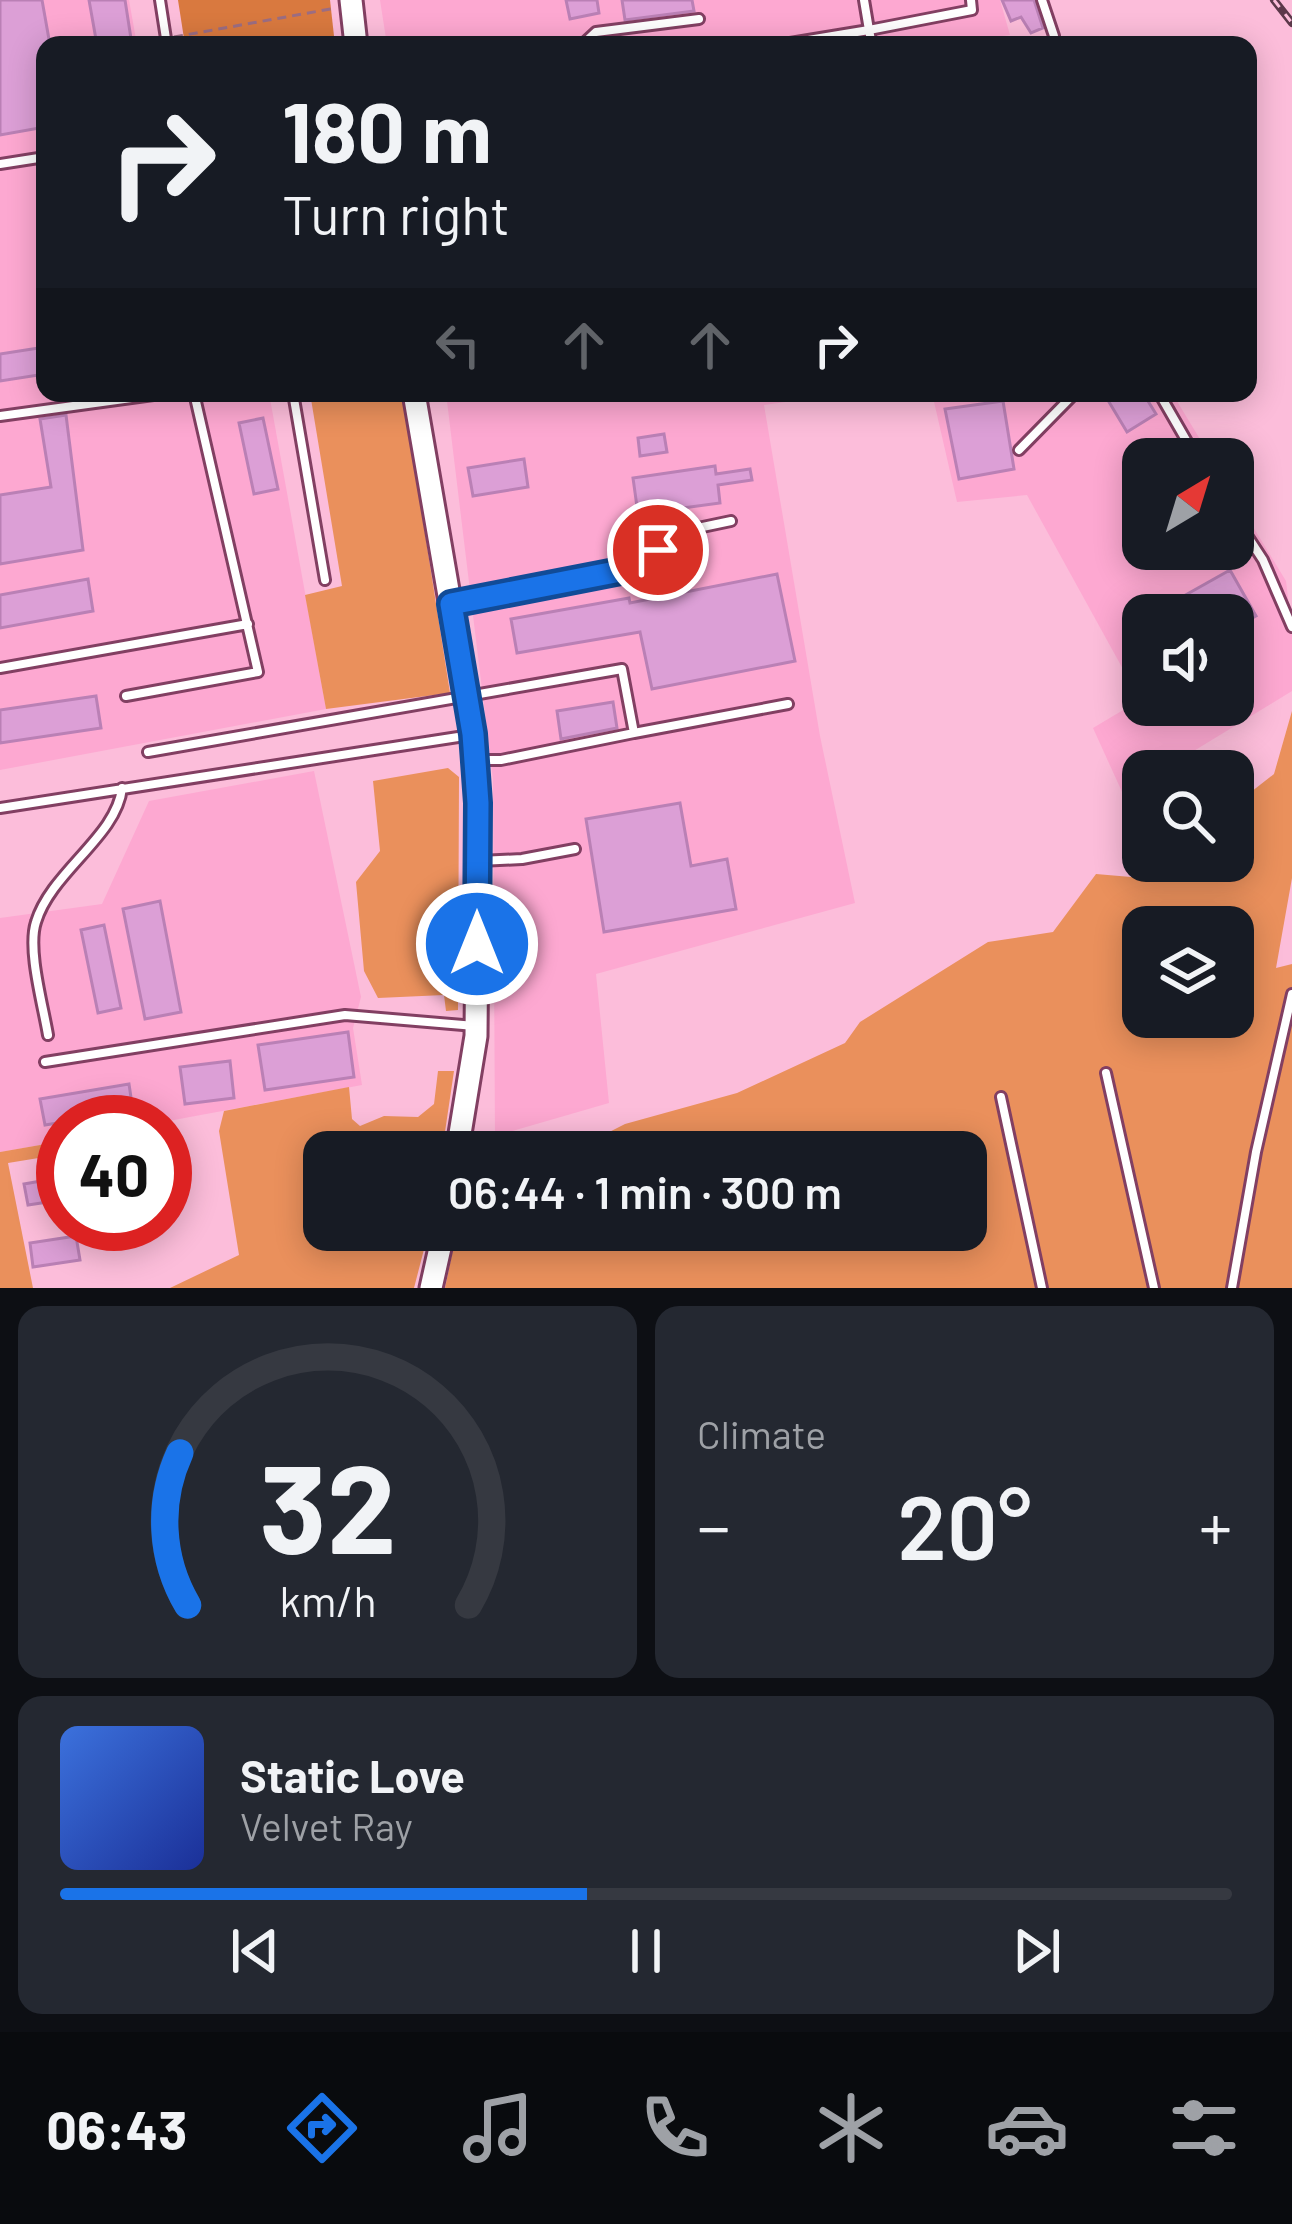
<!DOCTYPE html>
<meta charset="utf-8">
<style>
body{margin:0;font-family:Barlow,sans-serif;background:#242831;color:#f1f3f6;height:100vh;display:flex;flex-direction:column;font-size:45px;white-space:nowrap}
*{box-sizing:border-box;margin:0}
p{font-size:39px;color:#9ea1a6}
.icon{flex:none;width:66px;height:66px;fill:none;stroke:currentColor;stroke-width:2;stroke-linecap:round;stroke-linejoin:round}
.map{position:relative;height:1288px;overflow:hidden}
.panel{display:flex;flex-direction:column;gap:18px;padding:18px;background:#0d0f14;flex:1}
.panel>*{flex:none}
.guide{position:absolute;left:36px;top:36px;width:1221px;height:366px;border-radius:24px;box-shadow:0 6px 30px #0003;background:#171b24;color:#f1f3f6;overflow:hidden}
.needle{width:78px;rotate:38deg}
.controls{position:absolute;left:1122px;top:438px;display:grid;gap:24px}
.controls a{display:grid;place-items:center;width:132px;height:132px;border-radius:24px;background:#171b24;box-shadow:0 6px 30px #0003;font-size:60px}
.speed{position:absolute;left:36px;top:1095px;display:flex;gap:24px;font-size:60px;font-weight:700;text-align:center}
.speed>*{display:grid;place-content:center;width:156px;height:156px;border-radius:50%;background:#171b24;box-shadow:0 6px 30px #0003;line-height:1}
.speed .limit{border:18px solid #d22;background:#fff;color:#111}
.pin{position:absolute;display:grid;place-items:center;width:102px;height:102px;color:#fff;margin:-51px;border:6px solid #fff;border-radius:50%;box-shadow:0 3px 12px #0007}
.me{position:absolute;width:132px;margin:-66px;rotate:0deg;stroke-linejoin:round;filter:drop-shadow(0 0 9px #0008)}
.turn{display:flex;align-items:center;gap:42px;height:252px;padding:0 48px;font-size:54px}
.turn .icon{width:156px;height:156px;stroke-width:2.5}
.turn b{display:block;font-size:84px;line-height:102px}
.lanes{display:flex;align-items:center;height:114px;padding:0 48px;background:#0003;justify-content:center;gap:60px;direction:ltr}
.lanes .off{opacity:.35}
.big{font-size:90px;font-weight:600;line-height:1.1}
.panel .tile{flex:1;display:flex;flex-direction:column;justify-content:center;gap:18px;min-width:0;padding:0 42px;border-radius:24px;background:#242831}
.panel .dial{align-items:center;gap:0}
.dial svg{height:312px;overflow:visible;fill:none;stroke:#363941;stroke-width:7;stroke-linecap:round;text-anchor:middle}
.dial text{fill:#f1f3f6;stroke:none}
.song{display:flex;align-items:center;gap:36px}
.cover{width:144px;height:144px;border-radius:18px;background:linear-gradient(135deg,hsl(220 70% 55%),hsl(230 70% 35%))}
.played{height:12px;border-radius:6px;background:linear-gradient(90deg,#1a73e8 45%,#363941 45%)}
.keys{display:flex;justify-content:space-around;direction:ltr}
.heat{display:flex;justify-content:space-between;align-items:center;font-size:66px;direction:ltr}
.panel .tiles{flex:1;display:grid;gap:18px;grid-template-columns:1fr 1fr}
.tile:last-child{grid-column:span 2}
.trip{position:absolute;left:303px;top:1131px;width:684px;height:120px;border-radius:24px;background:#171b24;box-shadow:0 6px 30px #0003;font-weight:600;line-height:120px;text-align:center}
.tabs{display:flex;height:192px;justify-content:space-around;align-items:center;background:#090b0e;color:#9ea1a6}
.tabs .icon{width:84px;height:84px}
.tabs .current{color:#1a73e8}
.tabs b{font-size:54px;color:#f1f3f6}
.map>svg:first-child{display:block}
</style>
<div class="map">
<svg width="1292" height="1288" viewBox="0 0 1292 1288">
<rect width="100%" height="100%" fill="#fcbdda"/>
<path fill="#fda8d1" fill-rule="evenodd" d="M0 0H129L137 45H45V393H269L326 709 0 770Z
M380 0H1000L1010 35 961 42V45H387Z
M446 393H828V396L764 405 820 736 855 903 596 974 609 1103 495 1136 493 780Z
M932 393H1172L1212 459H1143V549H1233V494L1286 581 1292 631V691L1161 771H1143V782L1123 794 1093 728 1140 700 1027 495 957 502ZM1143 615H1233V705H1143Z
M314 771 361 997 353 1028 362 1085 163 1122H63V1141L0 1152V918L102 904 149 801Z"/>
<path fill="#ea905c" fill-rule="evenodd" d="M310 393H403L450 693 326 709 305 595 342 586Z
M1292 711V878L1276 968 1292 964V1288H445L457 1230H966V1152H570L625 1124 737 1093 845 1043 860 1022 988 942 1053 932 1096 874 1131 877 1150 861H1233V797L1242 799 1274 774ZM1143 927H1233V1017H1143Z
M448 768 459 777 458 1010 446 1011 444 995 378 998 364 971 356 882 380 851 373 781Z
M438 1071H454L442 1152H324V1230H429L414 1288H170L239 1255 219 1131 224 1111 349 1087 352 1119 360 1126 384 1116 418 1117 434 1104Z
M63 1141V1154L8 1163 33 1288H0V1152Z"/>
<path fill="#d9793f" d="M178 0H330L335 45H185Z"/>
<path fill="#dc9fd6" stroke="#ba80b5" stroke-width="3" d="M0 0H42L50 45H45V127L0 135Z
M89 0H125L132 45H97Z
M566 0H597L599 13 570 19Z
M622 0H692L694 11 625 20Z
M1002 0H1034L1043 28 1031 33 1021 17 1011 21Z
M45 347V374L0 381V354Z
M1112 393H1143L1156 414 1127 432 1106 397Z
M1003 401 1014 469 959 479 945 409Z
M66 415 83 550 0 564V495L51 487 40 419Z
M263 418 278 489 254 494 239 423Z
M664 434 667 452 640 456 638 438Z
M524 459 528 487 473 496 468 468Z
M715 466 716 474 750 469 752 480 718 485 720 503 638 514 633 478Z
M1230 570 1256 616 1233 629V615H1150Z
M777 574 795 661 652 689 640 632 517 653 511 619 629 598 630 603Z
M88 579 93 611 0 628V595Z
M96 696 101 728 0 743V710Z
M613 702 617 728 561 739 557 711Z
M680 803 691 866 727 859 736 909 604 932 586 819Z
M160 901 181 1012 145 1019 123 909Z
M104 925 121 1008 98 1013 81 930Z
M348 1032 354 1077 265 1090 258 1045Z
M230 1061 234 1098 185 1104 180 1067Z
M129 1084 133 1111 45 1125 40 1099Z
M58 1178 61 1200 28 1205 24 1184Z
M76 1236 80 1260 33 1267 30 1243Z"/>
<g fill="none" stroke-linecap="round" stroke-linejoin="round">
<g stroke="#823f62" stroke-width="14">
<path id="lane" d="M160 0 167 45
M864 0 869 30 972 10 971 0
M1042 0 1054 36 1051 45
M582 45 596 32 699 19
M778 45 869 30 872 45
M0 164 45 157
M293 393 325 580
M1159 393 1197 459
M0 416 168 393
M1019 450 1075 393
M1233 514 1263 560 1292 627
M452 603 641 567 674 533 731 521
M0 668 248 624
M126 696 258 672 194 393
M634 733 788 704
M148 752 622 669 634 733 501 760H476
M0 808 471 735
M479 861 522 859 575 849
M48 1035C43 1005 27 949 36 922 51 872 117 836 122 788
M45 1062 345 1015 475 1026
M1106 1073 1154 1288
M1001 1097 1042 1288
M1232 1288 1256 1152 1292 994"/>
</g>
<g stroke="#823f62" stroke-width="27">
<path id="secondary" d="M351 0 356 45
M414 393 473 735 478 804 476 1036 457 1152
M431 1288 444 1230"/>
</g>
<path stroke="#9b6d83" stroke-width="3" stroke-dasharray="9 6" stroke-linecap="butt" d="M174 37 336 8
M370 39 377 38 378 45"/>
<use href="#lane" stroke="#fff" stroke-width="8"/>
<use href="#secondary" stroke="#fff" stroke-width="21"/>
<g stroke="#5c384a" stroke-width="8">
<path id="rail" d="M1274 0 1292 23"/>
</g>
<use href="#rail" stroke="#fcbdda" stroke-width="3" stroke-dasharray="9" stroke-linecap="butt"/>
</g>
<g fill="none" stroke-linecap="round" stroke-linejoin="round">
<g stroke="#114b97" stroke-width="30">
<path id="route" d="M477 944 478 803 473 734 451 604 641 567 658 550"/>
</g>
<use href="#route" stroke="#1a73e8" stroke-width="21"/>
</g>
</svg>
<div class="controls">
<a><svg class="needle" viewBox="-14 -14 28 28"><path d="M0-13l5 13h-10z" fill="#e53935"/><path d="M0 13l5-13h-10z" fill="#9ea1a6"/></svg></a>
<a><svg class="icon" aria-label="sound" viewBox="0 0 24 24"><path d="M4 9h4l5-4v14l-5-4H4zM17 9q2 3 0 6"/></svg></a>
<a><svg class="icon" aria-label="search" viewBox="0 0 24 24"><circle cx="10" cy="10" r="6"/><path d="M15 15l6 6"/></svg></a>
<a><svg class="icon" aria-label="layers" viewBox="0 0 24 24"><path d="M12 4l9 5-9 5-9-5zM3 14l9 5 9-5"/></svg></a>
</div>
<div class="speed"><div class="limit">40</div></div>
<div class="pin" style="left:658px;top:550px;background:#d93025"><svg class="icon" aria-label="arrive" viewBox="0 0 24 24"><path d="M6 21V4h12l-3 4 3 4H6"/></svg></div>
<svg class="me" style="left:477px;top:944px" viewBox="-20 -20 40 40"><circle r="17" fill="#1a73e8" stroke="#fff" stroke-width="3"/><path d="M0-11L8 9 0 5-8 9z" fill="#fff"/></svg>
<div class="trip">06:44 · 1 min · 300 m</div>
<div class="guide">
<div class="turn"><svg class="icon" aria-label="right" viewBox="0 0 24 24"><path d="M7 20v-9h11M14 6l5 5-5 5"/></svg><div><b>180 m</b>Turn right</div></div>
<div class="lanes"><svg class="icon off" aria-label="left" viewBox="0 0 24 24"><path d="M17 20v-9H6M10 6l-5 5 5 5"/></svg><svg class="icon off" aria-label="ahead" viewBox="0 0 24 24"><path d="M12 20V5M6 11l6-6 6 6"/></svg><svg class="icon off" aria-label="ahead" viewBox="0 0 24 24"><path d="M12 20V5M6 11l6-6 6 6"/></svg><svg class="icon" aria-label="right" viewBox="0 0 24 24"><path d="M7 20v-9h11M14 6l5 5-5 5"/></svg></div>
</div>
</div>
<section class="panel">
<div class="tiles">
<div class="tile dial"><svg viewBox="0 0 100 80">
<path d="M14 69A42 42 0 1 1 86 69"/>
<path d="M14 69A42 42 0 0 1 12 30" stroke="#1a73e8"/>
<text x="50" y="56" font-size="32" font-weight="700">32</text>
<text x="50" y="72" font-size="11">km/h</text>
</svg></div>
<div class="tile"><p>Climate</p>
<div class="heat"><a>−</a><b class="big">20°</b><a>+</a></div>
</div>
<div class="tile">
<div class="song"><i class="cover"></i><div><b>Static Love</b><p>Velvet Ray</p></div></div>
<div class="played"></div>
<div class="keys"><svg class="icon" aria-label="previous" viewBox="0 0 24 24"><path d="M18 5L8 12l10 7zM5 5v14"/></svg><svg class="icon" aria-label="pause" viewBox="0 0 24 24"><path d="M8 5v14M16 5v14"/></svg><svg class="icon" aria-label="next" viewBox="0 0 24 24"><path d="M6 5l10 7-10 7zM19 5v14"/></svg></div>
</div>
</div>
</section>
<nav class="tabs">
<b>06:43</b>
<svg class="icon current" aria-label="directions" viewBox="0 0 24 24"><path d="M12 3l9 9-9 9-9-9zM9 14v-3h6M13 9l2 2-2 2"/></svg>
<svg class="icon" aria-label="music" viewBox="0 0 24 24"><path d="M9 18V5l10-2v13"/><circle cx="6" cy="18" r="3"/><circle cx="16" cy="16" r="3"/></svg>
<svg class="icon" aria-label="phone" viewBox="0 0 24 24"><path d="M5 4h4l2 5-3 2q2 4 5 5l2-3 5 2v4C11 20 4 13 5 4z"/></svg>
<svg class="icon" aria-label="climate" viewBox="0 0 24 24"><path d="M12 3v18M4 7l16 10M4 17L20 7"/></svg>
<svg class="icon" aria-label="car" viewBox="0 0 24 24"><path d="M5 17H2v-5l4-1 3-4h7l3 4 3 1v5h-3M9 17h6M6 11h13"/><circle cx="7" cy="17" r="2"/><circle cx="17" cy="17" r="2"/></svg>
<svg class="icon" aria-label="filters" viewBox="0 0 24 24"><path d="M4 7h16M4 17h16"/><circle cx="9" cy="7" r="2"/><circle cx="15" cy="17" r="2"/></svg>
</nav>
